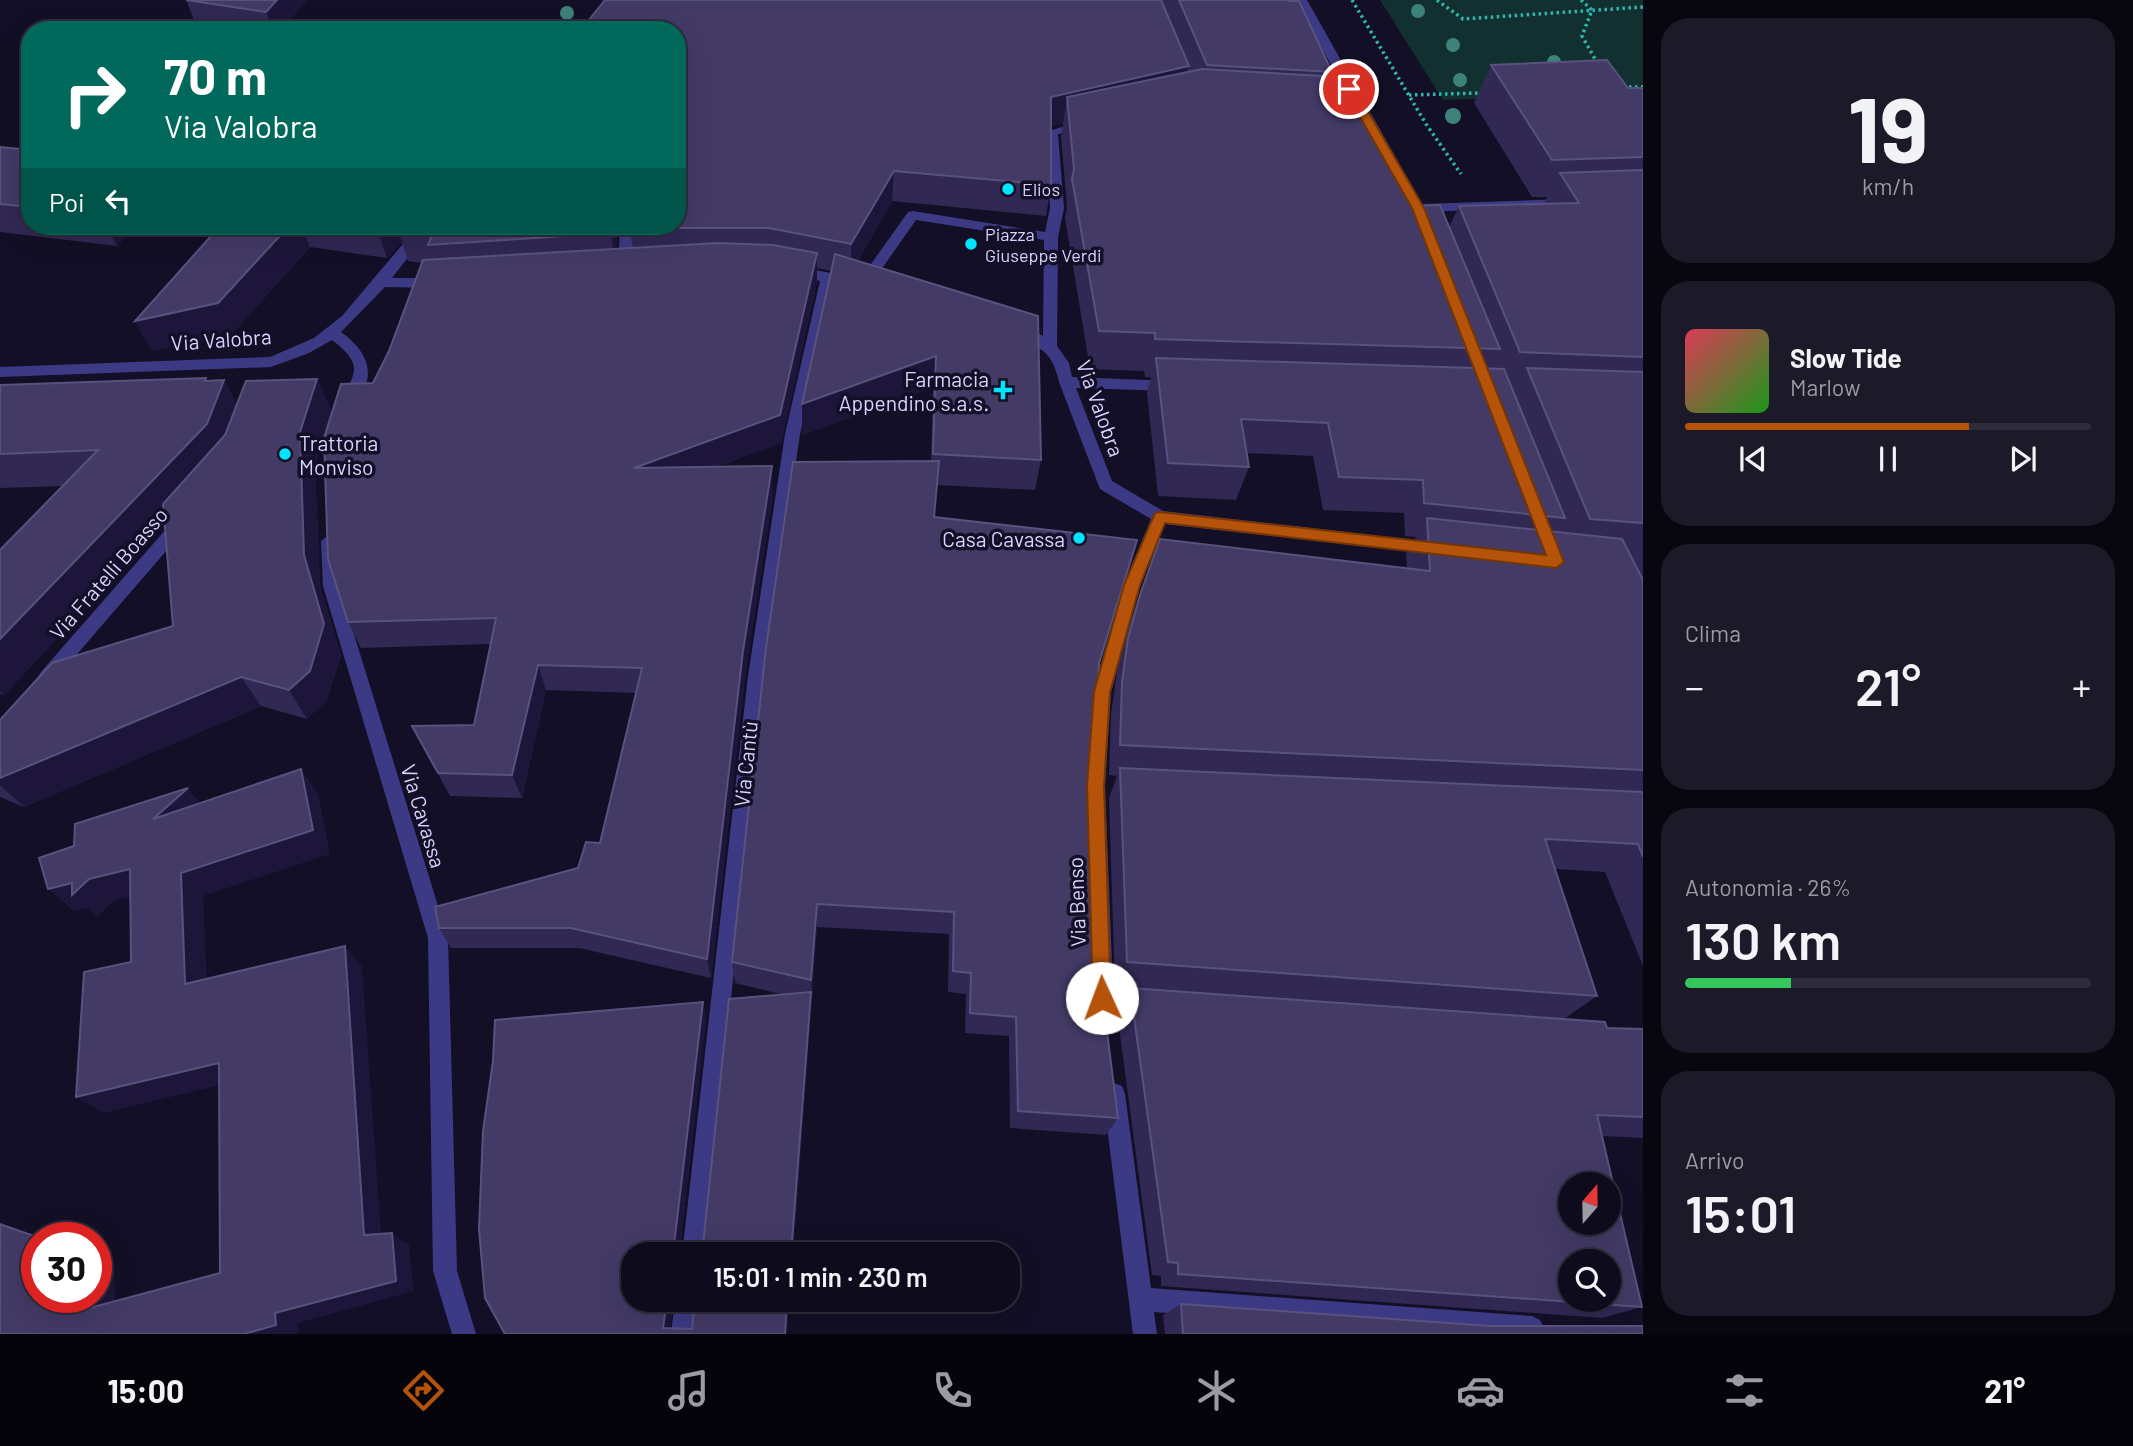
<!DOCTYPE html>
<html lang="it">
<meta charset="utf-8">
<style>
body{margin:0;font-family:Barlow,sans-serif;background:#1c1929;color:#f1f3f6;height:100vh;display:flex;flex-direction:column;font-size:26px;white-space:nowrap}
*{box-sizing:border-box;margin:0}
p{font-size:23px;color:#9b9ba3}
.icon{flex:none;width:38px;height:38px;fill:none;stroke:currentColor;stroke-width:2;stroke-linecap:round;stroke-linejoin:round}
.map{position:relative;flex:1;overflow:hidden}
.sheet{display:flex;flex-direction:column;gap:18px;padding:18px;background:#08060f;width:490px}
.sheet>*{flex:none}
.guide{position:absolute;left:21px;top:21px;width:665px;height:214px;border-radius:28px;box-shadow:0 7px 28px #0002,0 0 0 2px #2e2b3b;background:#00695c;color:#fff;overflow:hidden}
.needle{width:46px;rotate:20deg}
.fabs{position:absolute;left:1558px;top:1172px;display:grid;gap:14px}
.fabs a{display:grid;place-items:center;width:63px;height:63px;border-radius:50%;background:#0e0b1c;box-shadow:0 7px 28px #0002,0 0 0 2px #2e2b3b;font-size:35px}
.speed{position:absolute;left:21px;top:1222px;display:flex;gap:14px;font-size:35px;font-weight:700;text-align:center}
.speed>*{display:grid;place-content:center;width:91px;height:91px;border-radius:50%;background:#0e0b1c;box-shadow:0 7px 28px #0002,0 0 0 2px #2e2b3b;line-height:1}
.speed .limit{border:10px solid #d22;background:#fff;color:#111}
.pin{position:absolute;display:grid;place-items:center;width:60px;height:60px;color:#fff;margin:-30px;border:4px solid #fff;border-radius:50%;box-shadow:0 2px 7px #0007}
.me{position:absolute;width:77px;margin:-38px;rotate:358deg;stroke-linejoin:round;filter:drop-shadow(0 0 5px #0008)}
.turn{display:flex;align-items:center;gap:24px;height:147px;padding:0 28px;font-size:32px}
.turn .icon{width:91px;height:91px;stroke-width:2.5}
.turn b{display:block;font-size:49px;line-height:60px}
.then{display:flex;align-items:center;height:66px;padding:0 28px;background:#0003;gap:14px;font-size:26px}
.big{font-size:52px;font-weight:600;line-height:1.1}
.sheet .card{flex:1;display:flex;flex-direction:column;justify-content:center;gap:10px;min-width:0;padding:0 24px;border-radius:28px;background:#1c1929}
.sheet .dial{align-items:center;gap:0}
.dial b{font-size:91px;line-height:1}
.song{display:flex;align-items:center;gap:21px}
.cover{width:84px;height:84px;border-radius:10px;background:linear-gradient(135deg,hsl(350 70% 55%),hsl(120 70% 35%))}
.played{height:7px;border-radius:4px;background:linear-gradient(90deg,#b45309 70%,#2e2b3b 70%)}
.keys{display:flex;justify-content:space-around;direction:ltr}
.heat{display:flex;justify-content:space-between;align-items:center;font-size:38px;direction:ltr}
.charge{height:10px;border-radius:5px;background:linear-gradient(90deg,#34c759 26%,#2e2b3b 0)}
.trip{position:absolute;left:621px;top:1242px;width:399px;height:70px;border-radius:28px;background:#0e0b1c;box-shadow:0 7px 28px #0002,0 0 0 2px #2e2b3b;font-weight:600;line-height:70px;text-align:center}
.menu{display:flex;height:112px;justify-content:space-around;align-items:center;background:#06040b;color:#9b9ba3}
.menu .icon{width:49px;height:49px}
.menu .current{color:#b45309}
.menu b{font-size:32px;color:#f1f3f6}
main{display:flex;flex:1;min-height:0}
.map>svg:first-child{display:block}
</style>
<main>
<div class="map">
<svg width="1643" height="1334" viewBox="0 0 1643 1334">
<rect width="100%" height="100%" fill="#130f26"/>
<path fill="#12302f" d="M1380 0H1643V92L1443 100Z"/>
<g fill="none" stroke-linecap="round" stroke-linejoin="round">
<path stroke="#2fb8b0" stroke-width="3.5" stroke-dasharray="2.5 3.5" stroke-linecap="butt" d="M1352 0 1426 124 1461 174
M1437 0 1463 19 1643 7
M1581 0 1592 10 1582 36 1599 66
M1623 87H1643
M1409 95 1482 93"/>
<path fill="#3d3a85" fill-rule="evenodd" d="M1295 0H1307L1422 204 1566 199 1573 203 1571 206 1426 212 1432 226 1425 230 1420 229 1411 208Z
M1084 120 1090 124 1088 127 1058 134 1064 208 1058 237 1057 346 1069 363 1072 377 1171 381 1178 386 1171 391 1076 388 1112 481 1163 511 1432 542 1440 548 1432 554 1165 524 1140 585 1111 692 1105 786 1113 989 1154 995 1157 1002 1154 1009 1147 1012 1114 1009 1111 1022 1104 1025 1097 1022 1092 998 1087 786 1093 692 1124 585 1151 519 1100 489 1059 382C1050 340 1031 352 1010 327L1017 322 1043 336 1044 240 916 220 869 287 833 283 800 434 765 676 704 1255H682L748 676 785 434 820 281 789 274 787 271 794 266 852 277 859 281 908 212 913 211 1045 232 1050 208 1046 132Z
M418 226H432L392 278H438L445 283 438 288 385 287 341 332C363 348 377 369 361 394 356 401 353 407 345 409L337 404C356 374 365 365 332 340L309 353 271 367 0 377V367L270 357 314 338 342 316Z
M620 226H634L632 269 625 274 618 269Z
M180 518 188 524 186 528 53 682 47 684 41 682 38 677 41 672 174 520Z
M329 535 337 541 339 586 448 938 457 1271 476 1334H452L433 1271 428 938 323 586 321 541Z
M1114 1083 1122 1086 1125 1094 1151 1288 1532 1316 1540 1320 1544 1328 1541 1334H1455L1154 1312 1157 1334H1133L1103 1094 1106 1086Z
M675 1300H699L695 1334H671Z"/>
</g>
<g fill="#3d827b">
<circle cx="1418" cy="11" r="7"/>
<circle cx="567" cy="13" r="7"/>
<circle cx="1453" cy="45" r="7"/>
<circle cx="1554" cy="62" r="7"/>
<circle cx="1460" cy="80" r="7"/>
<circle cx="1453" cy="116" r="8"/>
</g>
<path fill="#312854" d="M186 0H307L281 30H230L196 25Z
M605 0H1288L1332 72 1331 76 1412 206 1449 227 1459 206 1544 204 1547 197H1532L1474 103 1491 65 1628 88H1643V966L1605 872 1555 869 1597 996 1564 1019 1115 987 1109 798 1117 776 1109 775 1111 714 1117 671 1128 628 1140 595 1407 569 1406 553 1416 537 1405 536 1404 513 1323 510 1313 456 1247 453 1249 467 1236 500 1158 496 1147 393 1151 377H1145L1144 371 1090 369 1065 218 1067 207 1061 136 1063 124 1051 126V185L1046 216 892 201 858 261 1041 460 1035 490 937 485 934 517 1099 663 1094 760 1100 977 1118 1118 1106 1135 1010 1128 1009 1036 965 1033 966 994 948 992 949 934 817 927 793 1255H634V1300H673L670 1328 692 1329 789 1300 787 1334H505L703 1002 706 1018 680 1248H700L703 1245 784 995 735 983 732 962 931 461 933 387 802 435 832 271 817 268V282L781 443 716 467 773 494 745 676 711 978 579 948H451L439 928 578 868 600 843 636 693 546 690 522 798 450 796 412 726 474 725 490 644 361 648 348 622 373 383 389 351 422 263 408 261 402 242 387 258 310 247 233 333 152 351 135 321 220 226H618L616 249 633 248 630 231 677 226Z
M0 147 30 150V226H135L117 246 0 232Z
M317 379 332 412 315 465 320 586 341 655 327 700 307 719 261 706 24 807 0 797V720L173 626 165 523 4 695 0 694V550L63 486 0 488V385L224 380 237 405Z
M1130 988 1607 1028 1643 1029V1138L1602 1136 1642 1307 1602 1318 1161 1286V1276L1152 1275 1117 1012Z
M1181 1304 1490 1326 1643 1334H1165L1163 1315Z"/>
<path fill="#1d163a" d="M277 0H307L281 30H272L266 12Z
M1189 66 1181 97H1067L1063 124 1046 127 1051 97Z
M894 171 892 201 851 274V244Z
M106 226H135L117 246Z
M289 226H301L310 247 233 333 152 351 135 321Z
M379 226H416L398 231 402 242 387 258 377 228Z
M611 226H618L615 264 611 233Z
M817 253V282L781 443 639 495 634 468Z
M936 356 933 387 802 435V404Z
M206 378 217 399 224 380 242 415 226 458 4 695 0 691V639L205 381Z
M317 379 332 412 315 465 320 586 341 655 327 700 307 719 289 690 304 555 300 432Z
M772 466 773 494 745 676 711 978 707 959 743 651Z
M538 665 546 690 522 798 512 775Z
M241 677 261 706 24 807 0 785V778Z
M301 769 318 794 330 854 203 896 208 1004 185 984 181 873Z
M188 788 208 812 153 819Z
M130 869 153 892 114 901 97 917 87 908 74 911 48 889Z
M817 904V927L812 1001 811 980Z
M345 946 362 967 382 1247 364 1235Z
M811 992V1009L793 1255H791Z
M703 1002 706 1018 679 1255 674 1245Z
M219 1063 241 1080 104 1113 76 1097Z
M392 1233 409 1245 414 1291 298 1323V1334H244Z
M96 1259 114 1265 116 1319 86 1309V1297H96Z
M667 1300H673L669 1334 663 1328Z
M787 1300H789L787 1334H785Z"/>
<path fill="#433a66" stroke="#5a527e" stroke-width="2" fill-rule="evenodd" d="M186 0H277L266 12Z
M605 0H1161L1189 66 1051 97V185L894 171 851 244 769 228H675L630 231V226H677V30H581Z
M1179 0H1288L1289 1H1299L1332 72 1207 65Z
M287 24 343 30H282Z
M1607 60 1628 88H1643V157L1552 160 1491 65Z
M1202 69 1341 77 1346 81 1412 206 1440 205 1500 349 1155 339V333L1099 331 1072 179 1074 169 1067 97Z
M0 147 30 150V207L0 204Z
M1643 170V357L1520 352 1459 206 1579 203 1560 173Z
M220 226H289L218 303 135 321Z
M402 226H611V233L428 245 432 235 398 231Z
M718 243 773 245 817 253 780 415 634 468 772 466 743 651 707 959 571 928H439L435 907 578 868 586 842 600 843 642 668 538 665 512 775 438 773 412 726 474 725 496 618 348 622 328 559 324 438 341 384 373 383 389 351 423 260Z
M835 254 1038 316 1041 460 933 454 936 356 802 404Z
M1156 358 1504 369 1565 518 1424 503 1423 480 1339 477 1328 423 1241 419 1249 467 1168 463Z
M1527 368 1643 372V523L1590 519Z
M206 378 205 381 224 380 207 424 0 639V550L98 450 0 454V385Z
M317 379 300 432 304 555 324 624 310 671 289 690 241 677 0 778V720L52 663 173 626 163 504 225 435 246 381Z
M939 461 934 517 1137 540 1099 663 1094 760 1100 977 1118 1118 1018 1111 1016 1017 970 1013 971 973 953 971 954 912 817 904 811 980 732 962 766 648 793 462Z
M1427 518 1622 539 1643 580V770L1120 745 1122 682 1128 638 1140 595 1160 539 1430 571Z
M1120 768 1643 792V857L1638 844 1545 839 1597 996 1127 962Z
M301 769 313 830 181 873 185 984 345 946 364 1235 392 1233 396 1281 275 1313 276 1325 244 1334H0V1224L37 1237V1297H86V1309L220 1273 219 1063 76 1097 84 972 131 962 130 869 89 879 72 895V883L48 889 39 858 74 846 75 824 188 788 153 819Z
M1130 988 1605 1022 1607 1028 1643 1029V1117L1597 1115 1642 1307 1178 1274V1263L1168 1262ZM1570 1185H1608V1223H1570ZM1570 1262H1608V1300H1570Z
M811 992 791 1255H634V1300H667L663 1328 692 1329 695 1300H787L785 1334H505L485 1298 479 1229 483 1131 493 1061 495 1020 703 1002 674 1245 677 1248H700L703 1245 729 999Z
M1181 1304 1490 1326H1643V1334H1183Z"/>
<path fill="#b45309" stroke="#753606" stroke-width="2" d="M1349 85 1355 89 1424 208 1564 562 1556 568 1165 523 1140 585 1110 692 1104 786 1111 998 1109 1005 1102 1007 1095 1005 1093 998 1087 786 1094 692 1124 585 1155 513 1160 512 1546 555 1412 208 1344 89Z"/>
<g fill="#00e5ff" stroke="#130f26" stroke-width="2.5">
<circle cx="1008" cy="189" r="7"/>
<circle cx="971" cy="244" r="7"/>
<path d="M999.5 379.5h7v7h7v7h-7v7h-7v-7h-7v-7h7z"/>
<circle cx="285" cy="454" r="7"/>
<circle cx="1079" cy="538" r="7"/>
</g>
<g text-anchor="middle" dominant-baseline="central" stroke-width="7" stroke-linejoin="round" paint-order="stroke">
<g font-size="18" fill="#d9d4ff" stroke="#130f26" text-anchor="start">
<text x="1022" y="189">Elios</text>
<text x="985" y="234">Piazza<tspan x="985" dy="21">Giuseppe Verdi</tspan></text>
</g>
<g font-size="21" fill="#d9d4ff" stroke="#130f26">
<text transform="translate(221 339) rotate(-4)">Via Valobra</text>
<text transform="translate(1101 408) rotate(70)">Via Valobra</text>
<text transform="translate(108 573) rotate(-49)">Via Fratelli Boasso</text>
<text transform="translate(745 764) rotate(-84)">Via Cantù</text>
<text transform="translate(424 816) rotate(73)">Via Cavassa</text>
<text transform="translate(1076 902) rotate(-92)">Via Benso</text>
</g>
<g font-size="21" fill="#d9d4ff" stroke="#130f26" text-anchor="end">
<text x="989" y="378">Farmacia<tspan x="989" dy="24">Appendino s.a.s.</tspan></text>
<text x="299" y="442" text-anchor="start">Trattoria<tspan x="299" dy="24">Monviso</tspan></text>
<text x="1065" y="538">Casa Cavassa</text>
</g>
</g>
</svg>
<div class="fabs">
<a><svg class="needle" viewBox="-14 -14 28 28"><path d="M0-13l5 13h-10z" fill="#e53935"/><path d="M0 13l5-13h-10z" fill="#9b9ba3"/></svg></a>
<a><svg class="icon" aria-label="search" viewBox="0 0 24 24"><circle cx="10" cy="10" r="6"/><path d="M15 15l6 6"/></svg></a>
</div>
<div class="speed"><div class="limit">30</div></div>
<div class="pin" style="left:1349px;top:89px;background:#d93025"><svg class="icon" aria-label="arrive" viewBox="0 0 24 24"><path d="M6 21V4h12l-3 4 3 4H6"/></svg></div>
<svg class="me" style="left:1102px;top:998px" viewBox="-20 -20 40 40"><circle r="19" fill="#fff"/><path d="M0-13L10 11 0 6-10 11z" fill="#b45309"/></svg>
<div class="trip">15:01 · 1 min · 230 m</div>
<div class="guide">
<div class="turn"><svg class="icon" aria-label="right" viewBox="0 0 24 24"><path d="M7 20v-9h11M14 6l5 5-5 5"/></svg><div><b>70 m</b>Via Valobra</div></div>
<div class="then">Poi<svg class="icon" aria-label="left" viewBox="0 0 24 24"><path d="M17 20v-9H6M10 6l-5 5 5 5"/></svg></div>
</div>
</div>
<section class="sheet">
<div class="card dial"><b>19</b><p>km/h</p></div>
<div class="card">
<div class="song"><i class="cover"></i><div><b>Slow Tide</b><p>Marlow</p></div></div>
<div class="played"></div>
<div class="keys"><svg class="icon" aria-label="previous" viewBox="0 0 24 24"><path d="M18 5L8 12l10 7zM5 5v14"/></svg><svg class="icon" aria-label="pause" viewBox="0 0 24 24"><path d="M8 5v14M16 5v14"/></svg><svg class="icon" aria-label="next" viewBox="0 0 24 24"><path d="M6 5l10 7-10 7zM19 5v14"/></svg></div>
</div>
<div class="card"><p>Clima</p>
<div class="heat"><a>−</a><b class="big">21°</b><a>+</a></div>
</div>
<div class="card"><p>Autonomia · 26%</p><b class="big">130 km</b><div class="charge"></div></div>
<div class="card"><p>Arrivo</p><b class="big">15:01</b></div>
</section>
</main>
<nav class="menu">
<b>15:00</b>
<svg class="icon current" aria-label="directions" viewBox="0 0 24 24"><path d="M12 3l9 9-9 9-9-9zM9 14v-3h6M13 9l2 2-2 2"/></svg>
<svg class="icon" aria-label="music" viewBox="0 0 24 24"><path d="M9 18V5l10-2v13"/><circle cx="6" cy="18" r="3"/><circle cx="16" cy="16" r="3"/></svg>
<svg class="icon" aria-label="phone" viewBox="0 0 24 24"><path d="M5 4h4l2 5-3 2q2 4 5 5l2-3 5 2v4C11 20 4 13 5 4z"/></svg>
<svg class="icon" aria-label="climate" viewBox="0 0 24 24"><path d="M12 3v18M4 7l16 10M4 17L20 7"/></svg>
<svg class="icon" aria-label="car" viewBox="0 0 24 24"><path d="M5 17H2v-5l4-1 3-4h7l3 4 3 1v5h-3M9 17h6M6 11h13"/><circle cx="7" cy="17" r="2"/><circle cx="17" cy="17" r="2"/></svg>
<svg class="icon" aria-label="filters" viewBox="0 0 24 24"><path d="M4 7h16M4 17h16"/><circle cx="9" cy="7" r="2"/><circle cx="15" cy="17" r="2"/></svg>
<b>21°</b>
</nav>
